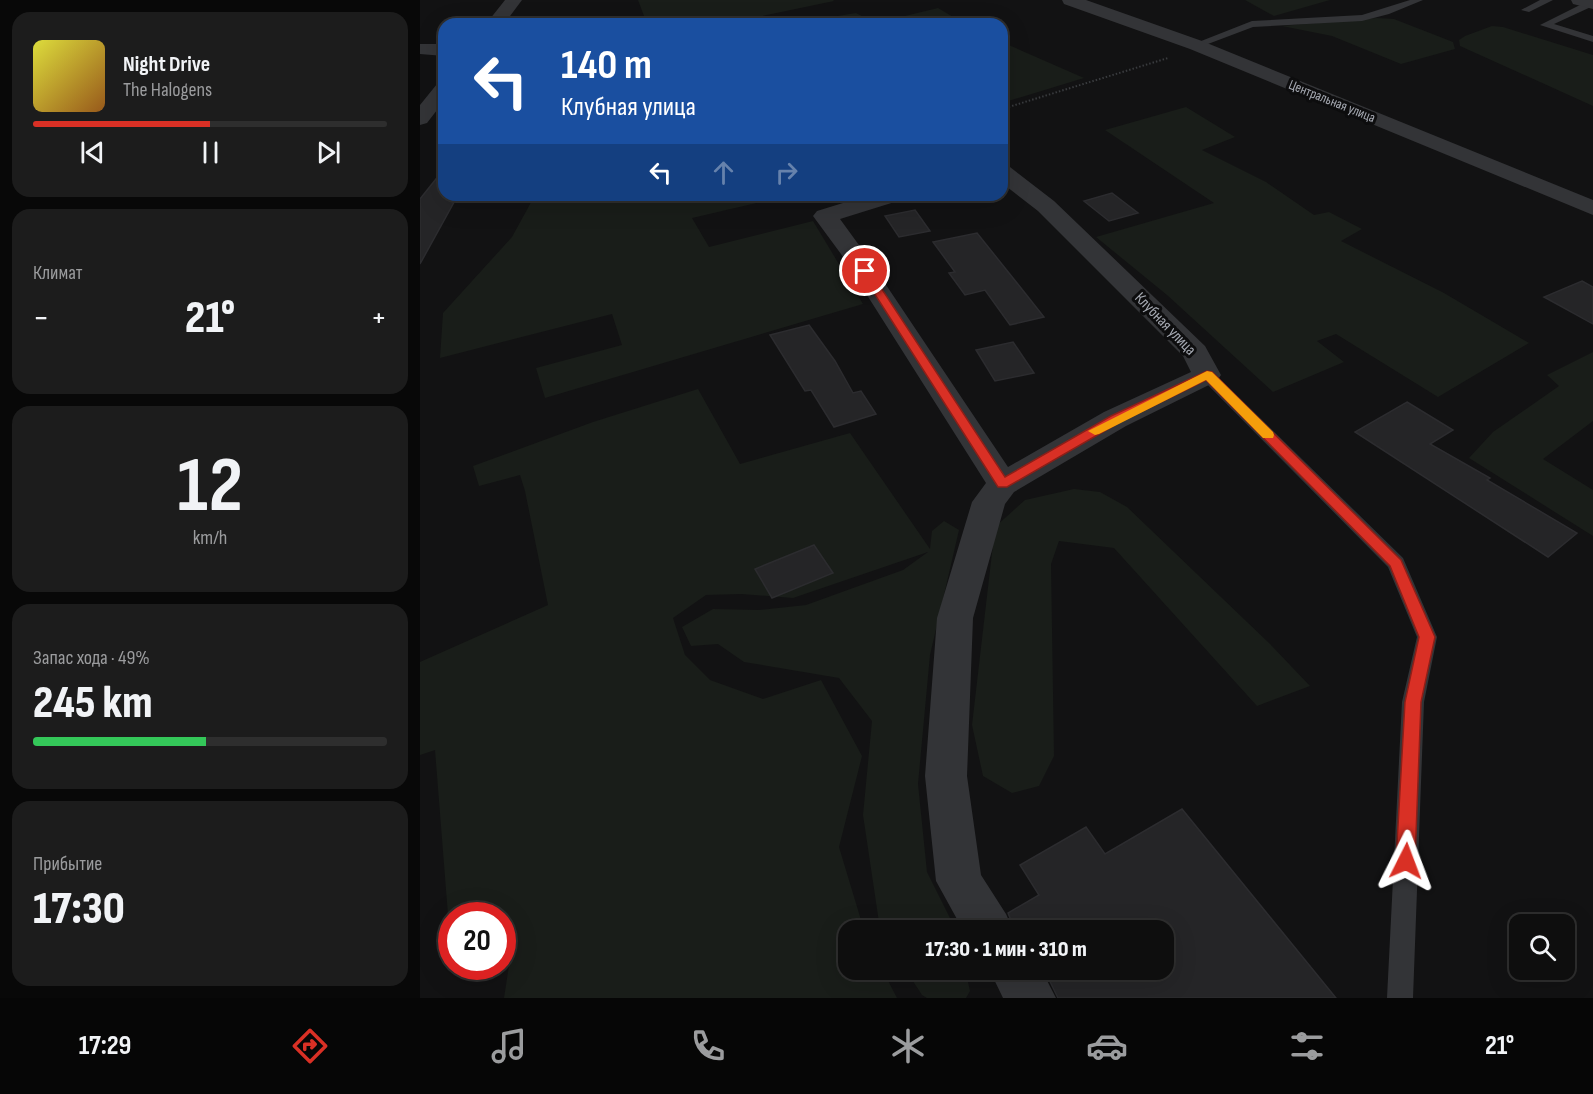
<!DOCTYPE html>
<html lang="ru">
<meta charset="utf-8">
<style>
body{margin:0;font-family:"Sofia Sans Condensed",sans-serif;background:#1c1c1c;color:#f1f3f6;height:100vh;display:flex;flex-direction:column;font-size:22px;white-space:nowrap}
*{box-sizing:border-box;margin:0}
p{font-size:20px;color:#9b9c9e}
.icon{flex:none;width:33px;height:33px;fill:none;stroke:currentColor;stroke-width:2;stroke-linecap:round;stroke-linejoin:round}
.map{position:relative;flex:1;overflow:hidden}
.panel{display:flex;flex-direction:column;gap:12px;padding:12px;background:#080808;width:420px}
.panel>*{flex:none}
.guide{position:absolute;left:18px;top:18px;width:570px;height:183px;border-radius:18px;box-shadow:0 6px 24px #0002,0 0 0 2px #2e2e2e;background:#1a4fa0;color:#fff;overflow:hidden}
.fabs{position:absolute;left:1089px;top:914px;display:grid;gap:12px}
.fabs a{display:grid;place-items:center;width:66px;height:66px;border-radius:12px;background:#0e0e0e;box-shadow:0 6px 24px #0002,0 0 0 2px #2e2e2e;font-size:30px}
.speed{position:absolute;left:18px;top:902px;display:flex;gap:12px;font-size:30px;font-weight:700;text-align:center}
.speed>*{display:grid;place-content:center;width:78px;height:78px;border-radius:50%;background:#0e0e0e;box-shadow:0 6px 24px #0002,0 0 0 2px #2e2e2e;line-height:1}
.speed .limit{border:9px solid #d22;background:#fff;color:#111}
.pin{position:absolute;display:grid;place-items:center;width:51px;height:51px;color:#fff;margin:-26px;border:3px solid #fff;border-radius:50%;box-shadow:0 2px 6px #0007}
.me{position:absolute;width:66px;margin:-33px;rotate:3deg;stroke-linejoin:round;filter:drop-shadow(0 0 4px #0008)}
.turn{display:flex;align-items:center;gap:21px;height:126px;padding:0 24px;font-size:27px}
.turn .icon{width:78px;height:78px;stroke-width:2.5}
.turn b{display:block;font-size:42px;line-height:51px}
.lanes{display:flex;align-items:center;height:57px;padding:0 24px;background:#0003;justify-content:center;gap:30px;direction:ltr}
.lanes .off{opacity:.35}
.big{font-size:45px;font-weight:800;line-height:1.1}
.panel .widget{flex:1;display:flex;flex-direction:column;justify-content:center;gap:9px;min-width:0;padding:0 21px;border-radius:18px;background:#1c1c1c}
.panel .dial{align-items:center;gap:0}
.dial b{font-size:78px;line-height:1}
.song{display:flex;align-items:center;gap:18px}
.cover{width:72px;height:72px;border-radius:9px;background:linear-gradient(135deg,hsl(60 70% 55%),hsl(30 70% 35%))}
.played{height:6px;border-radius:3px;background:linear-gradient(90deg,#d93025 50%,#2e2e2e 50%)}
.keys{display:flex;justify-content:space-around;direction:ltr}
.heat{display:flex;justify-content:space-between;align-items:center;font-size:33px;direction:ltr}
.charge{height:9px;border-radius:4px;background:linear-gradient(90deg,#34c759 49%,#2e2e2e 0)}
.trip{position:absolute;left:418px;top:920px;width:336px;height:60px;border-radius:18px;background:#0e0e0e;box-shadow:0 6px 24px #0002,0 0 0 2px #2e2e2e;font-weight:800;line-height:60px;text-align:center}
.menu{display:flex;height:96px;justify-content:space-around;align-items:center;background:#060606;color:#9b9c9e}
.menu .icon{width:42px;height:42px}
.menu .on{color:#d93025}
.menu b{font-size:27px;color:#f1f3f6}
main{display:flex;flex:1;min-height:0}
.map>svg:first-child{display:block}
</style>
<main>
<section class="panel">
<div class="widget">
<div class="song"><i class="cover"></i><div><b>Night Drive</b><p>The Halogens</p></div></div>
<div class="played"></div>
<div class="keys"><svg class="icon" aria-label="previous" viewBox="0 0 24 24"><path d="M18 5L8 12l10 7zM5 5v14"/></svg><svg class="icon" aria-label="pause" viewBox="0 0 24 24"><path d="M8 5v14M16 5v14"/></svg><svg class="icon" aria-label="next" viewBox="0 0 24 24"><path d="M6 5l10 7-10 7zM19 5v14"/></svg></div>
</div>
<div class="widget"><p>Климат</p>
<div class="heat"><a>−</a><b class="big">21°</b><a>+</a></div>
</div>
<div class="widget dial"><b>12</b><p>km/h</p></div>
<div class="widget"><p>Запас хода · 49%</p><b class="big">245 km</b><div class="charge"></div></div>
<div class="widget"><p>Прибытие</p><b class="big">17:30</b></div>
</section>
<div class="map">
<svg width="1173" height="998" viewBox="0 0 1173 998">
<rect width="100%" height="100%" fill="#121213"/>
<path fill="#191d19" d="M218 0H413L414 1 304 24H203L201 20 224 16Z
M825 0H910L854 16Z
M518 8 545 24H369L436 13 456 23Z
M957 18 974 19 1033 42 1035 49 981 64 912 36 862 26Z
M1072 26 1083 27 1173 55V106L1040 46 1039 40 1045 36Z
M582 42 664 78 582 103Z
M766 107 815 137 782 150 846 182 894 215 909 212 942 229 921 241 1024 293 1109 343 1018 397 916 334 897 341 924 362 853 392 747 295 676 237 794 203 685 130Z
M115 195H371L272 218 289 247 393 221 443 304 125 398 116 368 202 345 192 314 20 358 23 313 92 237Z
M1173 352V421L1123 459 1173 490V536L1049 458 1073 432 1139 386 1127 375Z
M278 389 320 464 430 433 510 549 512 531 524 521 539 530 510 655 498 784 507 872 536 930 460 929 443 815 452 721 419 678 324 662 298 644 271 646 262 627 293 609 339 610 386 605 483 570 508 552 373 598 321 594 286 595 253 618 265 655 290 680 343 699 401 680 442 756 419 847 444 930H429V969H462L477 998H84L95 926 83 931 82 915H32L31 953 15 750 0 755V662L128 605 105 491 100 475 59 486 53 466 173 422Z
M654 489 680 492 707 507 850 644 890 686 837 706 694 548 639 541 631 564 634 756 619 786 592 793 563 776 552 725 575 527 605 500Z
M485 969H545L550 991 546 998H507L502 995Z"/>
<path fill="#252527" stroke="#2c2c2f" stroke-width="1.5" d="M24 169V195H38L0 264V199Z
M692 193 718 213 689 221 664 201Z
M495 210 510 231 479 237 465 216Z
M557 233 601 288 624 317 590 325 565 290 545 295 529 273 535 272 513 242Z
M1162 281 1173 287V324L1124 297Z
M389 325 415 361 433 393 441 391 456 414 414 427 391 390 385 391 350 335Z
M593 342 614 373 575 381 556 350Z
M987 402 1033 430 1010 444 1070 478 1067 480 1157 533 1128 557 935 432Z
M394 545 413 573 352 598 335 569Z
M762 809 916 998H638L624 969H744V930H595L588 913 619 895 600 865 666 827 685 854Z"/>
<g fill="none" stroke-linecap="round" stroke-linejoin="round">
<path stroke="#393b3e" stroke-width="2" stroke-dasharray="1.5 2" stroke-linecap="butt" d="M582 109 748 58"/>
<path fill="#333437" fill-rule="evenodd" d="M990 0H1003L969 14 942 21 833 27 780 47 771 45 832 21 942 15Z
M1120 0H1133L1109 12 1101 10Z
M1168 1H1173V6L1134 24 1173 36V42L1120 25Z
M787 370 793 372 983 558 1017 637 1004 702 993 998H967L982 702 997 637 968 567 781 378 779 375 781 372Z"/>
<path fill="#333437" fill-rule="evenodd" d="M85 0H102L84 24H66Z
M642 0H666L782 41 1173 200V215L770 49 644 4Z
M1151 0H1173V9L1153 4Z
M0 44H24V56L0 54Z
M24 82V101L7 123 0 125V105L17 84Z
M582 165 590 167 634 201 785 346 801 375 797 381 706 426 594 492 585 504 553 618 547 776 561 875 586 914 593 930H543L516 881 505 776 517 618 552 502 566 483 421 254 393 216 397 211 449 195H485L481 200 420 219 444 252 588 467 684 412 771 372 763 356 618 211 582 183Z
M569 969H621L636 998H583Z"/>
</g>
<path fill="#d93025" stroke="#8d1f18" stroke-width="1.5" d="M445 268 450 271 585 477 691 416 787 371 792 372 981 560 1015 637 1001 702 995 861 992 868 986 870 979 868 976 861 985 702 999 637 970 566 786 380 700 422 587 487H578L440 271Z"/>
<path fill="#f59e0b" d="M787 371 792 372 853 432 854 435 853 438H843L786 380 679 434 675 435 668 431Z"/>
<g text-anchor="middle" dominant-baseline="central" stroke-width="6" stroke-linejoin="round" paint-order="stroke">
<g font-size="14" fill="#a5a9b2" stroke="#0d0d0e">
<text transform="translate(912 101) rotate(22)">Центральная улица</text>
</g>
<g font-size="16" fill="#a5a9b2" stroke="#0d0d0e">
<text transform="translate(745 324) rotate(46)">Клубная улица</text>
</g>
</g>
</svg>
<div class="fabs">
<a><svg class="icon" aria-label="search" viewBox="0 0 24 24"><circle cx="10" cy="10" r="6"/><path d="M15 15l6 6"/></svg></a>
</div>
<div class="speed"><div class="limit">20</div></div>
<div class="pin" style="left:445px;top:271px;background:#d93025"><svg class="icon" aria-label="arrive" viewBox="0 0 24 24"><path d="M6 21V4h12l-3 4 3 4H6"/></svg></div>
<svg class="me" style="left:986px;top:861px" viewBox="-20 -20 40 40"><path d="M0-17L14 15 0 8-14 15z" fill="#d93025" stroke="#fff" stroke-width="4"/></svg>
<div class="trip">17:30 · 1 мин · 310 m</div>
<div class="guide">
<div class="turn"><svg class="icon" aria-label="left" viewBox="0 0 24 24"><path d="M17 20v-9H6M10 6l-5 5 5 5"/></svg><div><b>140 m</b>Клубная улица</div></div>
<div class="lanes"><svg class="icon" aria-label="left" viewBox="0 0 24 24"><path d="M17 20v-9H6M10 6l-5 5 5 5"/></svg><svg class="icon off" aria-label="ahead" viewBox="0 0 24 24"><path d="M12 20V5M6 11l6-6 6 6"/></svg><svg class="icon off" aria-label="right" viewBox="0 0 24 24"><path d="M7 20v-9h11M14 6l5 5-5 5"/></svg></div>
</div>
</div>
</main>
<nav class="menu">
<b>17:29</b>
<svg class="icon on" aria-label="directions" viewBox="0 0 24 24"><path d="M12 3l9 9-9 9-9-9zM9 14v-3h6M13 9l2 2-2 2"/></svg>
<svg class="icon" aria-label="music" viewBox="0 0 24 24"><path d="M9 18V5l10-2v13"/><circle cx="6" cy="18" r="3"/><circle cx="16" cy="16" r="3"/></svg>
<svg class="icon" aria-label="phone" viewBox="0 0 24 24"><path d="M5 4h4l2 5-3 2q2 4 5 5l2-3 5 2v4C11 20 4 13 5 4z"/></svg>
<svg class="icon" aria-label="climate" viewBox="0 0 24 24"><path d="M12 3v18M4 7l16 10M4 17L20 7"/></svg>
<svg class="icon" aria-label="car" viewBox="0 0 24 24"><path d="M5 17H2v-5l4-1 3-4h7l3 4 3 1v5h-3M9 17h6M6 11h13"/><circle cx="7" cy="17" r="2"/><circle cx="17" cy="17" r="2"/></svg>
<svg class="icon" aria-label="filters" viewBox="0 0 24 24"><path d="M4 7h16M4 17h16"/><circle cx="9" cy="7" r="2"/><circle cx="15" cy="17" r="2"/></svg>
<b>21°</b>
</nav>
